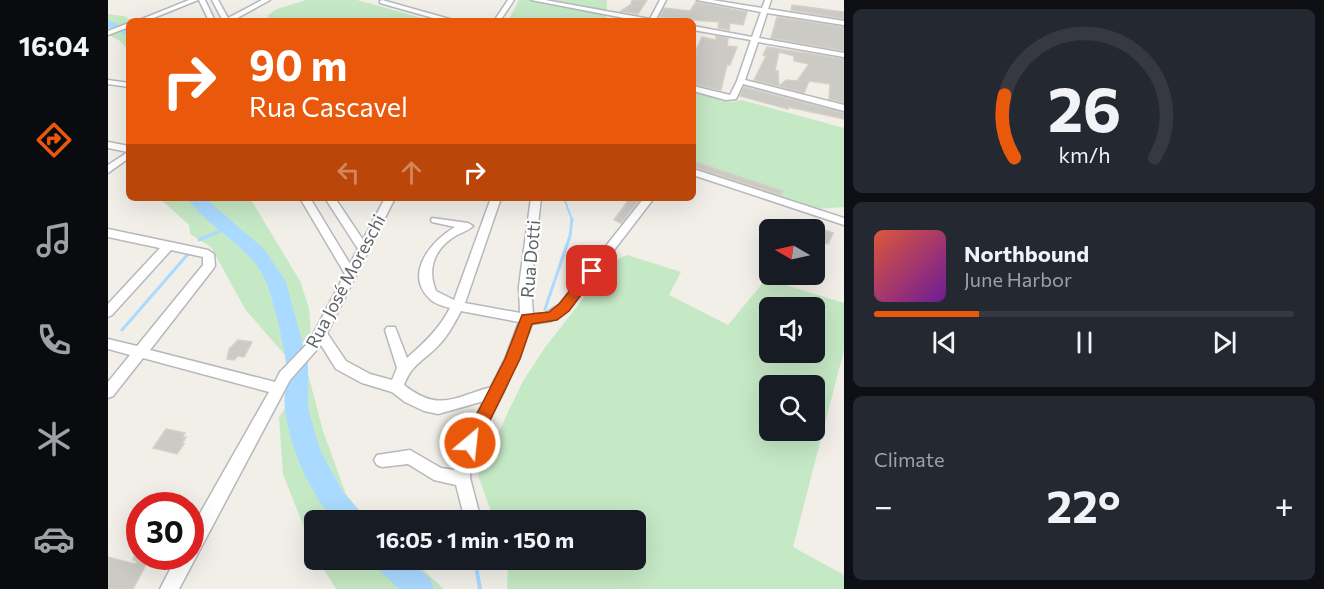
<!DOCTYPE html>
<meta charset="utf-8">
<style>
body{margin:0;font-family:Commissioner,sans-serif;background:#242831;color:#f1f3f6;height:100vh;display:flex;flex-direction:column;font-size:22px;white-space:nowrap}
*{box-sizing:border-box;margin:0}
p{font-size:20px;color:#9ea1a6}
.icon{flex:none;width:33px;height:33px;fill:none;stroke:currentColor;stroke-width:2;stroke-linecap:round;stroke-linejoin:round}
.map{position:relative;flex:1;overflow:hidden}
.side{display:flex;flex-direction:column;gap:9px;padding:9px;background:#0d0f14;width:480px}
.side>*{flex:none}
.hud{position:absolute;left:18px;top:18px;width:570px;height:183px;border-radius:9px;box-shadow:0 6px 24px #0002;background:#ea580c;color:#fff;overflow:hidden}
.needle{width:39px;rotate:279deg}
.fabs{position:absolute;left:651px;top:219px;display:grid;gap:12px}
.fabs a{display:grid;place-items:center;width:66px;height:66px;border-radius:9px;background:#171b24;box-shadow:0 6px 24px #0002;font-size:30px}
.speed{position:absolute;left:18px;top:492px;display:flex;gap:12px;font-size:30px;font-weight:700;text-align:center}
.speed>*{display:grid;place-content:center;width:78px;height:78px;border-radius:50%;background:#171b24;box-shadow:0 6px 24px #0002;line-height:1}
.speed .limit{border:9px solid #d22;background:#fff;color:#111}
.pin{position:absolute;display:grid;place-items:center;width:51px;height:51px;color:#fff;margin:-26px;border-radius:12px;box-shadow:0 3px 9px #0006}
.me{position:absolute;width:66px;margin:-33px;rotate:28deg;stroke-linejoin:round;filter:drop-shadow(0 0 4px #0008)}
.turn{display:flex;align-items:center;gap:21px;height:126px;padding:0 24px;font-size:27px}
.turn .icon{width:78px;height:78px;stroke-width:2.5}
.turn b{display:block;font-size:42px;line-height:51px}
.lanes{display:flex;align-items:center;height:57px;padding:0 24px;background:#0003;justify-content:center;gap:30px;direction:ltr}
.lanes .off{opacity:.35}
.big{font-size:45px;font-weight:700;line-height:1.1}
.side .card{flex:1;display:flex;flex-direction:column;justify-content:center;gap:9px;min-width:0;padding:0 21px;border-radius:9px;background:#242831}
.side .dial{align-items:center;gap:0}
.dial svg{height:156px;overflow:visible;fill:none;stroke:#363941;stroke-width:7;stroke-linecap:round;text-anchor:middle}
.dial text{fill:#f1f3f6;stroke:none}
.song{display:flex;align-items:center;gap:18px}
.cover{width:72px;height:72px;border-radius:9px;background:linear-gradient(135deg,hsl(10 70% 55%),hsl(280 70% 35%))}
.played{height:6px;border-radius:3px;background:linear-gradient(90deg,#ea580c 25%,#363941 25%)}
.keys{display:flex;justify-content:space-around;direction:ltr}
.heat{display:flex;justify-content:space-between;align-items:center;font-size:33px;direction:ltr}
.trip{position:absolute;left:196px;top:510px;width:342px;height:60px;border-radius:9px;background:#171b24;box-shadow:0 6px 24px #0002;font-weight:700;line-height:60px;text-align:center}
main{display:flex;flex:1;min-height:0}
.dock{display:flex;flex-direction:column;width:108px;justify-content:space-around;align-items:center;background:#090b0e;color:#9ea1a6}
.dock .icon{width:42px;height:42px}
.dock .on{color:#ea580c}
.dock b{font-size:27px;color:#f1f3f6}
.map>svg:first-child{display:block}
</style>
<main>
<nav class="dock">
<b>16:04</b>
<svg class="icon on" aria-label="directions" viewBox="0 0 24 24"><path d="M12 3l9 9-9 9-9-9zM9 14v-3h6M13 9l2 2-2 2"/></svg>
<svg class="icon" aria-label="music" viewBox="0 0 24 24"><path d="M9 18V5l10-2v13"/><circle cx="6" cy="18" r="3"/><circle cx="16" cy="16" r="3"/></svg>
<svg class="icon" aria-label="phone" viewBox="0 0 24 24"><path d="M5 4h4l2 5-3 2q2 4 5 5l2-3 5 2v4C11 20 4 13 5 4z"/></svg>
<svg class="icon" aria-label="climate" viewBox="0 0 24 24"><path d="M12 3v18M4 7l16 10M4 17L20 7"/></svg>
<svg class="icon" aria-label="car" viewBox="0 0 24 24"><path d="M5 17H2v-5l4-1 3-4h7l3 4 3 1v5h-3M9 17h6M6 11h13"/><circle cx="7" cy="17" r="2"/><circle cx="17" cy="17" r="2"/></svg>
</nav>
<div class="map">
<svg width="736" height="589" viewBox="0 0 736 589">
<rect width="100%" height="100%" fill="#f1efe8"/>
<path fill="#c5e8c5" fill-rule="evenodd" d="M198 0H249L325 21H164L159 16 169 9Z
M411 0H499L498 21H400Z
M0 14 16 16 25 21H21V51L12 41 0 34Z
M585 92 623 102 634 100 736 128V207L709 209 585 170Z
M51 198H142L192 281 201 308 203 337 176 354 137 309 103 247 82 234 81 225Z
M519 255 573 272 561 295 620 325 658 279 736 303V350L685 547 736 575V589H399L400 560H528V520H386L370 475 415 381 438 346 504 262ZM662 308H706V352H662ZM662 386H706V430H662Z
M200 374 215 431 238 494 257 520H207V555L175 474 171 417Z
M210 560H304L336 589H228Z"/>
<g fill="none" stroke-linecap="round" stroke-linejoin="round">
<path stroke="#aadaff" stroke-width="2" d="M456 198 464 220"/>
<path stroke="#aadaff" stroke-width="3" d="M91 240 119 228
M437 309 462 236 464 219
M14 330 80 254"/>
<path stroke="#aadaff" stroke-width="4" d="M367 560 372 589"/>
<path fill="#aadaff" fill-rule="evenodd" d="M0 20 21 29V36L0 27Z
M79 198H97L156 249 178 282 200 364V408L209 440 214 454 235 492 252 511 256 520H226C201 492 182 447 177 409 175 394 180 378 178 363 176 344 166 303 159 284 145 246 101 230 79 198Z
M267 560H301L322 579 326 589H291L271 570Z"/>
</g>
<path fill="#cccac5" stroke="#d6d1c6" stroke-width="1.5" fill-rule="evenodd" d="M524 0H539L530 14 513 11 523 4Z
M588 2 639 12 635 25 622 23 621 30 610 28 611 22 552 17 556 8 582 11Z
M684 5 736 12V19L683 10Z
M669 17 736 27V51L663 38Z
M608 36 620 38 619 46 629 47 622 65H619L613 90 585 84 588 50 594 37 608 40Z
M659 47 736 59V103L721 99 722 84 701 81 696 93 646 80 658 56 655 55ZM671 52 686 56V61L701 64 689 81 678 80 671 86 670 71 667 70Z
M636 87 736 113V119L680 107V109L632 96Z
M585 161 675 191 673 195 585 167Z
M522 198H533L513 223 506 220Z
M710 228 725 233 720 244 706 239Z
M130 340 144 342 136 357 130 356 126 360 119 359 121 349Z
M58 429 77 433 74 437H78L74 444H76L69 454 45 448Z
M26 556H62L57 567 39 563 25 589H0V557L27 564 29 561 25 560Z"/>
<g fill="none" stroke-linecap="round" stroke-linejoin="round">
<g stroke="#b5b8bc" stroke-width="3">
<path id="minor" d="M81 0H90L38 21H29Z
M91 0H97L107 21H101Z
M104 0H110L120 18 154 0H162L124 21H115Z
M274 0 345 20 346 21H336L272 3V1Z
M400 0H406L392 21H386Z
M423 0H437L542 19 552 0H558L547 21H532Z
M589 0H604L654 8 657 0H663L660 9 736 21V25L659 13 651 38 736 53V57L650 42 637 80 736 105V111L635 84 628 99 618 100 585 91V86L622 95 629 81 643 40 585 30V26L644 37 653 12Z
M21 23V27L0 35V31Z
M0 80 21 83V87L0 84Z
M0 142 21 146V158L0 173V165L20 152 0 148Z
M585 169 736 218V225L585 175Z
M192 198H202L242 264 250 249 217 198H227L255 240 277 198H287L219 333 238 361 262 374 284 380 289 368 277 330 279 327H287L299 358C317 342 331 329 342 308 335 306 326 304 321 298 296 273 324 240 347 227L324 222 323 220 324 218 360 223 365 226C361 230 355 232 349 235 328 247 318 267 328 291L346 300 383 198H393L357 303 412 313 411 286 423 198H433L423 286 425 314H436L452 304 536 198H546L460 310 443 321 424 324 396 391 363 456 362 478 373 520H357L348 485 326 480 300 464 274 467 269 465 266 460 269 455 302 450 333 468 347 470V456L376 401 330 414 316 411 297 402 284 392 254 383 228 369 213 345 182 380 71 589H52L69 556H82V531L161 392 35 358 5 396 0 398V382L22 355 0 349V339L29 346 95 265V257L63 250 4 315 0 317V304L52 248 0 237V229L100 250 106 254 107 266 105 269 42 350 167 382 172 372 201 342 237 274ZM353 311 411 322 397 359 383 387C345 398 330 412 296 385 304 364 314 362 329 347 340 336 346 324 353 311Z"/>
</g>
<use href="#minor" fill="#fff" fill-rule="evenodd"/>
</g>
<path fill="#ea580c" stroke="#983908" stroke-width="1.5" d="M484 266 491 271 461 311 449 320 424 324 412 359 368 449 362 451 356 449 354 443 397 359 414 315 441 312 451 304 480 268Z"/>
<g text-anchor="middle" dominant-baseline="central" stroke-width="4.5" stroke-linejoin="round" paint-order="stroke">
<g font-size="18" fill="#5f6368" stroke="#fff">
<text transform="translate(422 259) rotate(-85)">Rua Dotti</text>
<text transform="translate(237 281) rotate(-62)">Rua José Moreschi</text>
</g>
</g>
</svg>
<div class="fabs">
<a><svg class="needle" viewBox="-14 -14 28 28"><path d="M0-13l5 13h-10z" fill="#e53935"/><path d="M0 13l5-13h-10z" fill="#9ea1a6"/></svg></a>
<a><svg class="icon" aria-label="sound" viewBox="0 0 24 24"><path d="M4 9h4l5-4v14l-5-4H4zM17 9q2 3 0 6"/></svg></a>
<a><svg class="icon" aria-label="search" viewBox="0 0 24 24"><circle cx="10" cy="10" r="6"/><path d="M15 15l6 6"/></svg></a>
</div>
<div class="speed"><div class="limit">30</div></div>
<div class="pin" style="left:484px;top:271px;background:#d93025"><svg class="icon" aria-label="arrive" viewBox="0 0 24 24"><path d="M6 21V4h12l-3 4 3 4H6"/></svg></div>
<svg class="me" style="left:362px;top:443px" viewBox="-20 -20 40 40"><circle r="17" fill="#ea580c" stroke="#fff" stroke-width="3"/><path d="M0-11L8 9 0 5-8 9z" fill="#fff"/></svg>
<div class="trip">16:05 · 1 min · 150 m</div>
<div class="hud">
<div class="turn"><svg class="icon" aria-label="right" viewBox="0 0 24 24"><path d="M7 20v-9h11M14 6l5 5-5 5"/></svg><div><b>90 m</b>Rua Cascavel</div></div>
<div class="lanes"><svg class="icon off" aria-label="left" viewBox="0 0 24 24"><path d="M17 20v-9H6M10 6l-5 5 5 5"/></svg><svg class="icon off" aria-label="ahead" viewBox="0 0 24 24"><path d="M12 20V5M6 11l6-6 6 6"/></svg><svg class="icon" aria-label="right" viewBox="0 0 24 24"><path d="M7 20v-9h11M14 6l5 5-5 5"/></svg></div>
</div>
</div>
<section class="side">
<div class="card dial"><svg viewBox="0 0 100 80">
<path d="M14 69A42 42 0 1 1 86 69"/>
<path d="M14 69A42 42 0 0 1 9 37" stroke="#ea580c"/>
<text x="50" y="56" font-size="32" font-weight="700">26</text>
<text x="50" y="72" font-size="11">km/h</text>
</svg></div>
<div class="card">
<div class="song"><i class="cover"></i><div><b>Northbound</b><p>June Harbor</p></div></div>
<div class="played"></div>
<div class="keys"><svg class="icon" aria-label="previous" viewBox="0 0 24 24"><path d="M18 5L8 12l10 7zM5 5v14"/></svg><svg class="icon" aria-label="pause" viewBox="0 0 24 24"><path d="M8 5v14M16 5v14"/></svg><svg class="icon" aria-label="next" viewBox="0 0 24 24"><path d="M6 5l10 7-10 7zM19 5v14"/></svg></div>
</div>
<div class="card"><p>Climate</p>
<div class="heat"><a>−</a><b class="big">22°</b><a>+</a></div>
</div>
</section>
</main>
